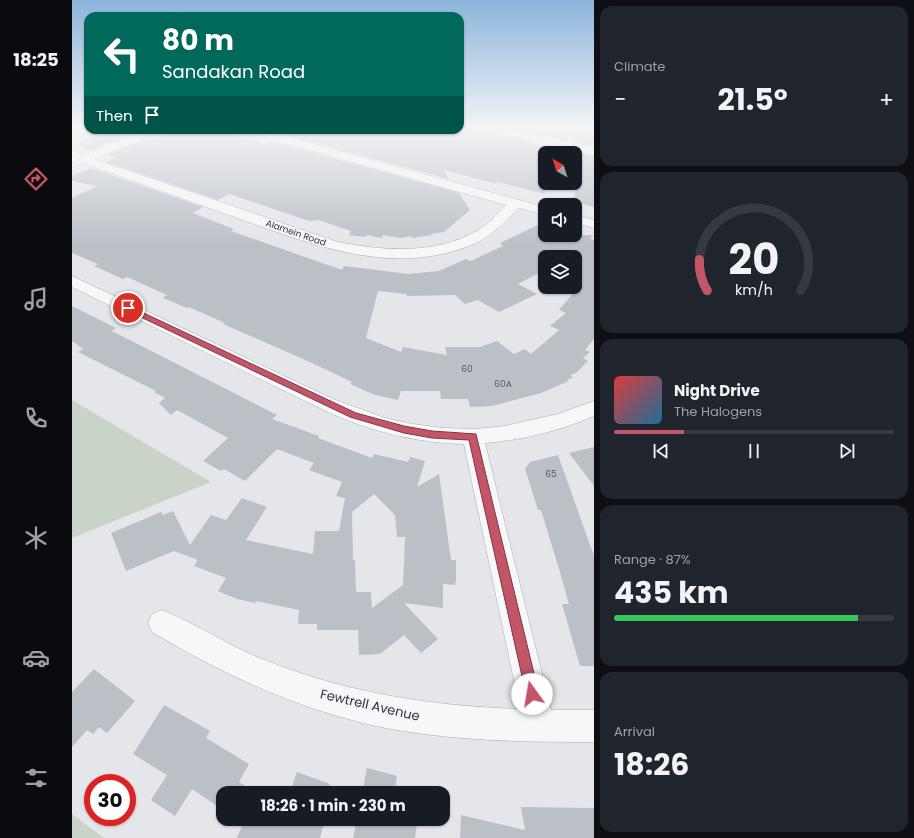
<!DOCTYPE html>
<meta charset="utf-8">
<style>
body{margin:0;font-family:Poppins,sans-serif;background:#20242c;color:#f1f3f6;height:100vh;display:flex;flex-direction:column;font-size:15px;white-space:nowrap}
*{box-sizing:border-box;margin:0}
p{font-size:13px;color:#9ea1a6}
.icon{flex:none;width:22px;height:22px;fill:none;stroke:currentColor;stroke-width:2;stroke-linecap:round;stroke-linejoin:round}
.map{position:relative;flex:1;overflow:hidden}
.sheet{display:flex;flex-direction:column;gap:6px;padding:6px;background:#0d0f14;width:320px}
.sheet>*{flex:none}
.top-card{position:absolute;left:12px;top:12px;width:380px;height:122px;border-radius:12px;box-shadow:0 1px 3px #0004;background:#00695c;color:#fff;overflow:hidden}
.needle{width:26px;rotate:321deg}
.fabs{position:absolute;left:466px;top:146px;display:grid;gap:8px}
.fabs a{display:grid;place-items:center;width:44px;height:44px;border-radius:8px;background:#171b24;box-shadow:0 1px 3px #0004;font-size:20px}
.speed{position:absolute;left:12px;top:774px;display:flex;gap:8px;font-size:20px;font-weight:700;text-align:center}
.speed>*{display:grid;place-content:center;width:52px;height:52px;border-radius:50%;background:#171b24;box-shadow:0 1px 3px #0004;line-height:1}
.speed .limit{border:6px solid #d22;background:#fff;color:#111}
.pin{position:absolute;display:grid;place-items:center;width:34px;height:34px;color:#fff;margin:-17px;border:2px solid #fff;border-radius:50%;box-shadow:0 1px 4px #0007}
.me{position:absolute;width:44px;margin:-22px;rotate:347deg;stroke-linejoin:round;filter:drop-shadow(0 0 3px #0008)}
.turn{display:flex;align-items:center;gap:14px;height:84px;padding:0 12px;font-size:18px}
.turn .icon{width:52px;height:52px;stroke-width:2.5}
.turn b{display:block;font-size:28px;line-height:34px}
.then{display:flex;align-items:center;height:38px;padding:0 12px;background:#0003;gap:8px;font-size:15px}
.big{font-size:30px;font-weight:700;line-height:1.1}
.sheet .widget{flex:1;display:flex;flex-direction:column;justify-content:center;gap:6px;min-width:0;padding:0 14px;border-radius:12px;background:#20242c}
.sheet .dial{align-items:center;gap:0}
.dial svg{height:104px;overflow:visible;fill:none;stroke:#363941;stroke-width:7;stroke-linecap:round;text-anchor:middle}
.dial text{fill:#f1f3f6;stroke:none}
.song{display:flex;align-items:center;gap:12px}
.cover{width:48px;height:48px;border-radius:6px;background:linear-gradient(135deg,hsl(0 70% 55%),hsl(200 70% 35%))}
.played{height:4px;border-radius:2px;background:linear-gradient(90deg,#c25667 25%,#363941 25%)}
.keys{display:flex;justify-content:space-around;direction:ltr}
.heat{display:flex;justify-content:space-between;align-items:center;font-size:22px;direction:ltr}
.charge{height:6px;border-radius:3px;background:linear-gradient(90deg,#34c759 87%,#363941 0)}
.trip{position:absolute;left:144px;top:786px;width:234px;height:40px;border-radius:12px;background:#171b24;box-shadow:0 1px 3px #0004;font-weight:700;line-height:40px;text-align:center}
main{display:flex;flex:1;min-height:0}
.tab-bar{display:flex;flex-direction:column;width:72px;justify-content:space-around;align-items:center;background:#090b0e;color:#9ea1a6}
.tab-bar .icon{width:28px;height:28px}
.tab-bar .active{color:#c25667}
.tab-bar b{font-size:18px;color:#f1f3f6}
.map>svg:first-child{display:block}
</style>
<main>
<nav class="tab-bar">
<b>18:25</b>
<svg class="icon active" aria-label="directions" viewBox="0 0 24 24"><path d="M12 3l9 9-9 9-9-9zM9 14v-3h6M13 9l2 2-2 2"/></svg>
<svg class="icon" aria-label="music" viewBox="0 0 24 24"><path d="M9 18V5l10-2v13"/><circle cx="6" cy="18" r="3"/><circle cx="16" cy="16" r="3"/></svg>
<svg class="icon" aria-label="phone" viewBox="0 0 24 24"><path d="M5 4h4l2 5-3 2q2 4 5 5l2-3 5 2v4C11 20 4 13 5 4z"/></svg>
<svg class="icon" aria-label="climate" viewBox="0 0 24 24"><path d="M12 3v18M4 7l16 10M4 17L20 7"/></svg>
<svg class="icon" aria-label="car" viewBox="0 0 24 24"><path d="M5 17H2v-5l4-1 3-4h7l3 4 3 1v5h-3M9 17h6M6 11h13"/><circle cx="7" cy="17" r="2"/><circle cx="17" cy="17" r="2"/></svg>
<svg class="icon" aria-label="filters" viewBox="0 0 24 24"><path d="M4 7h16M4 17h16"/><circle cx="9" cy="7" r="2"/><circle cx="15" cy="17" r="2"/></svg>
</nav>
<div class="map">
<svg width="522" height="838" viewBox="0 0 522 838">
<rect width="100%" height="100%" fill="#e4e6ea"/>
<path fill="#c9d3c6" d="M0 400 139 482 0 538Z
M0 814 32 838H0Z"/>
<path fill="#bbc0c7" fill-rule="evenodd" d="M388 127H406L412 131 484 148 478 153H473V194L423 181 426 184 371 170 377 179 212 135 222 130H388Z
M430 127H522V145L503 142V131L493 140Z
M107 130H134L142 132 145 131 192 144 199 141 387 193 398 210 372 232 358 234 360 235 340 238 339 236 329 238 311 235 310 238 295 235 294 237 277 235 279 231 246 220 237 221 157 194 146 200 34 162 43 158 35 155 72 140 78 141Z
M37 131 55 136 19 150 3 144Z
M503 152 522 156V207L498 201 503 196Z
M19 168 131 207 121 213 162 229 159 231 270 270 272 266 337 274 367 271 394 259 399 261 431 246 428 243 468 224 473 225V235H521L518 239 522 240V339L513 350 518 352 511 358 516 361 504 373 498 375 501 377 495 380 497 381 469 393 420 406 398 407 396 399H369L368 391H329L326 400 303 395 278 384 280 382 240 363 151 324 153 323 117 307 115 308 91 298 95 295 55 277 51 279 22 266 26 264 0 253V198L25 186 0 181V176ZM473 257H503V291L487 310 494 313 478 326 487 330 459 354 453 349 442 354 425 341 408 347H373L375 355 331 347 329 352 294 338 306 291 335 294V296L383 295 393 304 406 300 427 312 465 294 446 284 473 270Z
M0 306 44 328 40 331 205 415 200 419 247 436 246 438 300 458 302 454 336 462 338 457 353 461 345 487 367 474 379 560H384V579L383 585 371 584V608L332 603 366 639 349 653 332 635 308 654 287 655 286 630H245V624H226L227 610 184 601 183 603 165 599 146 591 154 578 122 566 126 560 102 551 54 571 39 533 89 512 91 515 101 511 118 545 139 515 154 520 170 498 195 507 174 540 241 554 243 531H267L273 498 264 496 270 482 237 470 242 463 205 449 173 481 152 469 149 471 131 461 156 438 105 410 99 415 87 403 93 398 82 392 84 391 6 352 11 349 0 341ZM302 494 323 515 325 537H333L331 585 300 608 299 592H284L283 560H281L280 512Z
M522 447V486L497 453Z
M486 455 522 556V666H508L490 604H497L488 572 469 510H466L453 469 458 462Z
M22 669 63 701 35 733 27 727 21 734 15 730 0 747V692Z
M92 705 138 731 134 738 177 764 167 782 184 793H151V810L120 789 103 816 79 800 95 775 61 754Z
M295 768 325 776 322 793H290Z
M225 772 258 784 256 793H218Z
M449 807 522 808V838H388L389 815 453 830Z
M165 819H253L248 838H165L171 823Z
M285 819H332L345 823 343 838H281Z"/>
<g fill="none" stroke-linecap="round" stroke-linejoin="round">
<g stroke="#a9adb4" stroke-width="1">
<path id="street" d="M407 127H425L522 147V155L412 130Z
M73 130H88L87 132 22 159 266 242C312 251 362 255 405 231 416 225 425 214 434 205L173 132 172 130H189L473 207V215L447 208C431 223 418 238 397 246 315 278 231 241 154 214 106 197 59 180 11 163L6 165 0 161V151L11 155Z
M503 215 522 220V228L503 223Z
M0 276 261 399 313 418 341 424 372 428 403 429 433 426 486 414 522 401V416C487 431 451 440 413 443L479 710H522V742C453 742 382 741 314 728 232 712 152 675 80 632L76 623 80 614 90 610C123 623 152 643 185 657 270 692 356 706 448 709L392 444C346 443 302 432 260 414L0 287Z"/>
</g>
<use href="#street" fill="#f6f7f9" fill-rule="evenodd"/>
</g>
<linearGradient id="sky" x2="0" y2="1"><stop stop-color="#8cb4db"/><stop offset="0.52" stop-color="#f3f4f6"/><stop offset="1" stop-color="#f3f4f6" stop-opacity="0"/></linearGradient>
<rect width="522" height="244" fill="url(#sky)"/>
<path fill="#c25667" stroke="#7e3843" d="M54 307H59L284 413 332 426 360 431 404 434 467 694 465 699 460 701 456 699 454 694 397 440 360 438 332 433 278 417 54 310Z"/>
<g text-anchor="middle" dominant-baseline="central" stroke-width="3" stroke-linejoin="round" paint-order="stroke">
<g font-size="9" fill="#2d3441" stroke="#f3f5f8">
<text transform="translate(224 233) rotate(19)">Alamein Road</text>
</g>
<g font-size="9" fill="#505762">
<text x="395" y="369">60</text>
<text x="431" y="384">60A</text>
<text x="479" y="474">65</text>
</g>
<g font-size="13" fill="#2d3441" stroke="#f3f5f8">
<text transform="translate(298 705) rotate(13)">Fewtrell Avenue</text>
</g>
</g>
</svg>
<div class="fabs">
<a><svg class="needle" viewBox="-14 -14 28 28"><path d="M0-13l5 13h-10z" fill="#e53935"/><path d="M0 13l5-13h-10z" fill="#9ea1a6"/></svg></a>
<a><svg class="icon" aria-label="sound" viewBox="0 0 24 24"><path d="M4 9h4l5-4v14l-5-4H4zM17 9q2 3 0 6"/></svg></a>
<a><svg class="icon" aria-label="layers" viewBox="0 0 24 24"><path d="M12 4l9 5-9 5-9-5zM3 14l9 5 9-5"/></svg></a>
</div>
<div class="speed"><div class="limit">30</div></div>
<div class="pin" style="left:56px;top:308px;background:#d93025"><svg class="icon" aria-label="arrive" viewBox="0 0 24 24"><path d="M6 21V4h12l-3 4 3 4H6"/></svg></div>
<svg class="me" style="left:460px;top:694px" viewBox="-20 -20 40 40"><circle r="19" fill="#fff"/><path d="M0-13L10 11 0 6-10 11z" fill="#c25667"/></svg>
<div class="trip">18:26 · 1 min · 230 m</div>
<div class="top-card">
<div class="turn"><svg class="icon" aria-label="left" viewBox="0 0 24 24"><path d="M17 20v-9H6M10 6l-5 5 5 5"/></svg><div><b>80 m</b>Sandakan Road</div></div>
<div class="then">Then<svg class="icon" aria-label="arrive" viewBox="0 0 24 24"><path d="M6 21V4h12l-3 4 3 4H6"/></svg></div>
</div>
</div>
<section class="sheet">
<div class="widget"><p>Climate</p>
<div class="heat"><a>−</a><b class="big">21.5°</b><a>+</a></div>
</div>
<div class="widget dial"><svg viewBox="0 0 100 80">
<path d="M14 69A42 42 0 1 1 86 69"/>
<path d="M14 69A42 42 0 0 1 8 45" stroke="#c25667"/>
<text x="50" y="56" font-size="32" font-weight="700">20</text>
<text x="50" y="72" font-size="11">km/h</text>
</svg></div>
<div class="widget">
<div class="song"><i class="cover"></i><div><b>Night Drive</b><p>The Halogens</p></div></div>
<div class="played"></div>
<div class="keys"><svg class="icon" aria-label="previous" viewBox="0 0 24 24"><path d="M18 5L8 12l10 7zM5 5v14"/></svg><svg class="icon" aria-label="pause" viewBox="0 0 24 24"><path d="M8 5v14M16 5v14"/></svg><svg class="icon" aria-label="next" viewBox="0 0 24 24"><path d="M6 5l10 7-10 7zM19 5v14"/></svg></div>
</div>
<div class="widget"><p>Range · 87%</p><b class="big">435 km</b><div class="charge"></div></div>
<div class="widget"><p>Arrival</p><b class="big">18:26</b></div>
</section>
</main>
